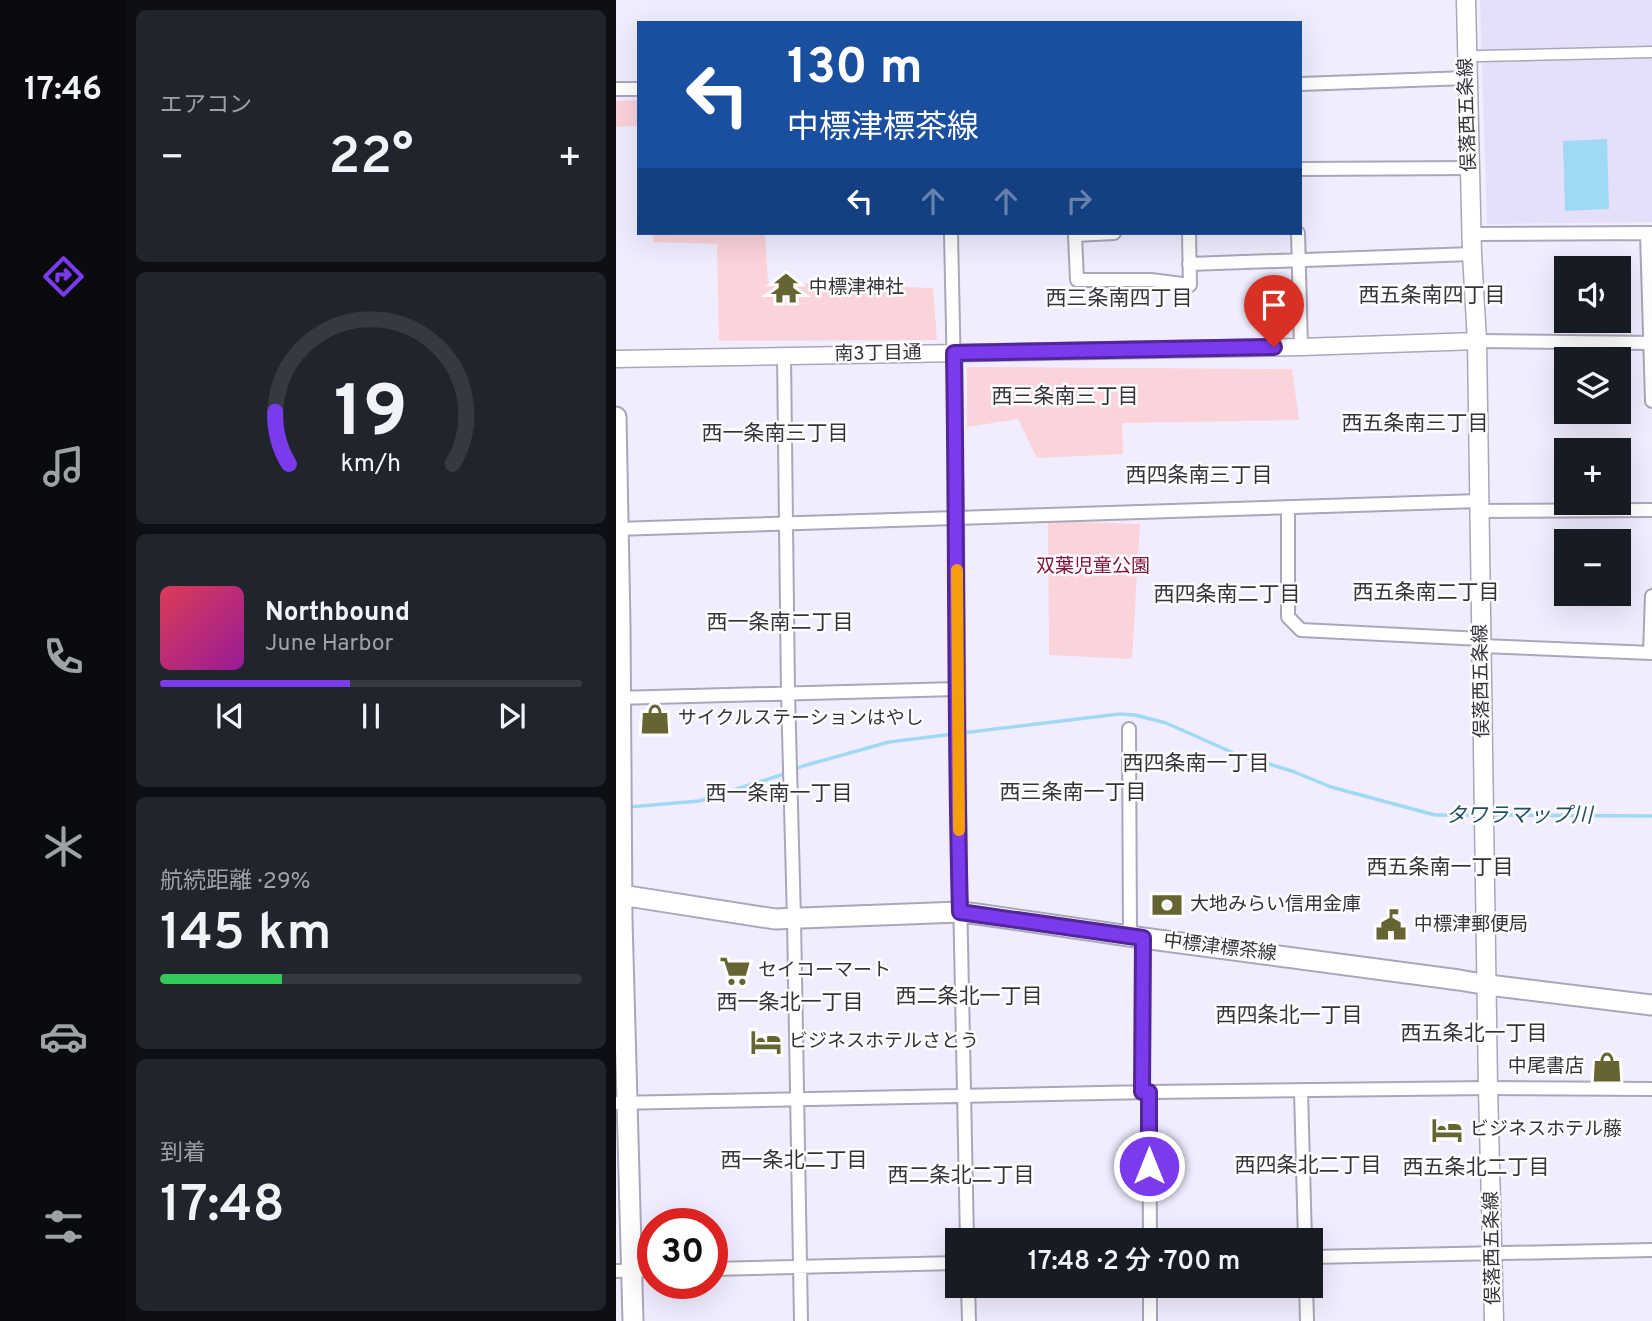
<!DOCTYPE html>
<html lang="ja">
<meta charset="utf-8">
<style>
body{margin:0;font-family:Overpass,"Noto Sans JP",sans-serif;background:#20242c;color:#f1f3f6;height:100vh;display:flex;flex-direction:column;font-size:26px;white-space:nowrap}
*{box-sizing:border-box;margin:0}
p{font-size:23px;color:#9ea1a6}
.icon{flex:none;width:38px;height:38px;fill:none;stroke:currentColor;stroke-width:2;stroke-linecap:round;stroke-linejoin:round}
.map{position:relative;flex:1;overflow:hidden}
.side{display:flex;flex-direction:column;gap:10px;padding:10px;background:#0d0f14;width:490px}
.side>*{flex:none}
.banner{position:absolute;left:21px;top:21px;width:665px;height:214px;border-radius:0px;box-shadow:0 7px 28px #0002;background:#1a4fa0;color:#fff;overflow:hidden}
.buttons{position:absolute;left:938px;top:256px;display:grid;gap:14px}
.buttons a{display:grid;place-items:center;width:77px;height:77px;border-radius:0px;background:#171b24;box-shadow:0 7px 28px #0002;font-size:35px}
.speed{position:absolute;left:21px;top:1208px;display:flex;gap:14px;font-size:35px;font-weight:700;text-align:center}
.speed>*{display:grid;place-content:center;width:91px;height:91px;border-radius:50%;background:#171b24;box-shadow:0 7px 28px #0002;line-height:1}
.speed .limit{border:10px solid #d22;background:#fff;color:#111}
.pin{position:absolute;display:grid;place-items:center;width:60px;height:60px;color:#fff;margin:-72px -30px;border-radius:50% 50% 50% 0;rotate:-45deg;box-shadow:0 0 7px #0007}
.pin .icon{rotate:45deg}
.me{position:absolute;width:77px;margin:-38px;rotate:0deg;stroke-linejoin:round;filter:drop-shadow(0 0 5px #0008)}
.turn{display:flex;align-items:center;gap:24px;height:147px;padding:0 35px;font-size:32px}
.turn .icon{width:91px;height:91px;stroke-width:2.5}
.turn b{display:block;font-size:49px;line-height:60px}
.lanes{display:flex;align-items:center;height:66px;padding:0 35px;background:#0003;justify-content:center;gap:35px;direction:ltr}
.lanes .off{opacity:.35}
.big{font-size:52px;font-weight:600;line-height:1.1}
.side .widget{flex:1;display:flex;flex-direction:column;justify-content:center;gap:10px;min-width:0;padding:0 24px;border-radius:10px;background:#20242c}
.side .dial{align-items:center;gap:0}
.dial svg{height:182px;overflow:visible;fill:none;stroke:#363941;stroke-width:7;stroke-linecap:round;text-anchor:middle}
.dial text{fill:#f1f3f6;stroke:none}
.song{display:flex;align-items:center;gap:21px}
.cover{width:84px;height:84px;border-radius:10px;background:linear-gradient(135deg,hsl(350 70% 55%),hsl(300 70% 35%))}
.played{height:7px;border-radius:4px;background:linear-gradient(90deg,#7c3aed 45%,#363941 45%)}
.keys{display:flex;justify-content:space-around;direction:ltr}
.heat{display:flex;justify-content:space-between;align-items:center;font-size:38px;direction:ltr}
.charge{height:10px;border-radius:5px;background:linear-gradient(90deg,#34c759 29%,#363941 0)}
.trip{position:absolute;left:329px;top:1228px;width:378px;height:70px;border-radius:0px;background:#171b24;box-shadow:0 7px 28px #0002;font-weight:600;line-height:70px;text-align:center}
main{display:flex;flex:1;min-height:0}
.tabs{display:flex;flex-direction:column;width:126px;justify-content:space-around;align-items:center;background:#090b0e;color:#9ea1a6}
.tabs .icon{width:49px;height:49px}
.tabs .active{color:#7c3aed}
.tabs b{font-size:32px;color:#f1f3f6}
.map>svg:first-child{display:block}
</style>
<main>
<nav class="tabs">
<b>17:46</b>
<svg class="icon active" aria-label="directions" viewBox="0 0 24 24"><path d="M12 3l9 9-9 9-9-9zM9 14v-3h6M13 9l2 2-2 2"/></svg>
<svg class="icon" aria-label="music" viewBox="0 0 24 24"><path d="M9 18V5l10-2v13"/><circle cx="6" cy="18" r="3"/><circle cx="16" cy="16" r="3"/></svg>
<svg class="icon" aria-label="phone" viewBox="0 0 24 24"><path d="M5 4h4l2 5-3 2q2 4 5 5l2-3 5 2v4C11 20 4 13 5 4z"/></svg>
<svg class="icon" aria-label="climate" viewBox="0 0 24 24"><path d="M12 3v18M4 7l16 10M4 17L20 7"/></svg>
<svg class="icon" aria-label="car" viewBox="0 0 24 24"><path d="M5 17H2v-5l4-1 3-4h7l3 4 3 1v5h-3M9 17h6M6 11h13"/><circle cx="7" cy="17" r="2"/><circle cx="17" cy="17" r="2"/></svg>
<svg class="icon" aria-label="filters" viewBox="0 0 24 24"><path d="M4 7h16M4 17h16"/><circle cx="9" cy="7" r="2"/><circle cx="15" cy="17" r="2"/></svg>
</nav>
<section class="side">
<div class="widget"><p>エアコン</p>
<div class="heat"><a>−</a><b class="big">22°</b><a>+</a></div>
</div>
<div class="widget dial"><svg viewBox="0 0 100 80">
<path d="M14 69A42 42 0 1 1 86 69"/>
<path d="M14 69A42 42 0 0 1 8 46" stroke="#7c3aed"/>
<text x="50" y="56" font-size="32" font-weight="700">19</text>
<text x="50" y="72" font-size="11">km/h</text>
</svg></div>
<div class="widget">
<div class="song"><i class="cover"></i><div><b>Northbound</b><p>June Harbor</p></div></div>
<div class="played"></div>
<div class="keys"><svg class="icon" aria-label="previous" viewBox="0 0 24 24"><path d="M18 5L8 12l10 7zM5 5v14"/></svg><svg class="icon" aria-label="pause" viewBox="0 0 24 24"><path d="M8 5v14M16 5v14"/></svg><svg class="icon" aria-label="next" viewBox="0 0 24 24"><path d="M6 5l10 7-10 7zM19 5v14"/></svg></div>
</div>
<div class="widget"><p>航続距離 · 29%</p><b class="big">145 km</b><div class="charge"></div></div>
<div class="widget"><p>到着</p><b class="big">17:48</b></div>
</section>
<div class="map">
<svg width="1036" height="1321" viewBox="0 0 1036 1321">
<rect width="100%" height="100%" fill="#f1edff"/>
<path fill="#e6dff9" d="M864 0H1036V222L871 224Z"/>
<path fill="#fbd3db" d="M23 100V126L0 127V101Z
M38 233H149L152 282 317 288 321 340 103 341 101 244 37 242Z
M351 367 676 369 683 420 506 423 507 454 421 458 402 419 351 427Z
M432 521 524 524 516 659 433 655Z"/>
<path fill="#a0d9f4" d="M991 139 993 209 949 211 947 141Z"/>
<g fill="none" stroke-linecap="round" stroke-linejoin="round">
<path stroke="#a0d9f4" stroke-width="3.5" d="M346 733 503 714 519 715 550 723 620 754 676 771 715 787 819 815H862
M13 807 83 801 162 776 187 766 273 742 338 734
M874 815 1036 816"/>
<g stroke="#aba6b8" stroke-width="13">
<path id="pedestrian" d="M862 56 1036 52"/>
</g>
<g stroke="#aba6b8" stroke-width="16">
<path id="minor" d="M684 84 851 78
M0 89H23
M684 169 854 168
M335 233 341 518 344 893 351 1241
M498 233 459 235 461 280H535L574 285 573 233
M682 233 685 347
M1031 233 1036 401
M856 234 1036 233
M573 264 856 254
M861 341 1036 343
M168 355 172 693 178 919 185 1321
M672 508V617L685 630 865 639
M863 511 1036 510
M0 529 863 501
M865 646 1036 653
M1034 653 1036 596
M0 698 341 689
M513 729 514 936
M685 1090 689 1241
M526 1092 527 938
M533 1092 534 1241
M0 1103 533 1092 872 1088 1036 1089
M695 1257 1036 1250
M96 1269 341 1263
M0 1271 37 1270
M352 1286 353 1321
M534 1286V1321
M690 1286 691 1321"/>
</g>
<g stroke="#aba6b8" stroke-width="19">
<path id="tertiary" d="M0 359 685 347 861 341"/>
</g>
<g stroke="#aba6b8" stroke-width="21">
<path id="secondary" d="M850 0 856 254 861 341 872 1088 878 1321"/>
</g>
<g stroke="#aba6b8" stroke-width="23">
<path id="primary" d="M0 417 4 624 6 919 17 1321
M5 895 159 919 344 912 361 914 527 938 843 980 872 985 1036 1005"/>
</g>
<use href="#pedestrian" stroke="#fff" stroke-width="10"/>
<use href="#minor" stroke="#fff" stroke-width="12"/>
<use href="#tertiary" stroke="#fff" stroke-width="16"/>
<use href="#secondary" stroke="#fff" stroke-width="18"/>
<use href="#primary" stroke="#fff" stroke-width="19"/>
</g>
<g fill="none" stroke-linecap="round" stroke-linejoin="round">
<g stroke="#51269a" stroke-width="18">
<path id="route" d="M533 1166V1092H526L527 938 344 912C339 726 341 539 338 353L658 347"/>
</g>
<use href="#route" stroke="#7c3aed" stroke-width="12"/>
<path stroke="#f59e0b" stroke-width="12" d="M341 570 343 830"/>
</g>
<defs>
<g id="temple-bare" transform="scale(2.415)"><path d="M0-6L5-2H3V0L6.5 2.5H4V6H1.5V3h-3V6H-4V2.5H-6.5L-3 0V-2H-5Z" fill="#666430" stroke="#fdfdfd" stroke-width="2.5" paint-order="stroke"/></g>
<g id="shop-bare" transform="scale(2.415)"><path d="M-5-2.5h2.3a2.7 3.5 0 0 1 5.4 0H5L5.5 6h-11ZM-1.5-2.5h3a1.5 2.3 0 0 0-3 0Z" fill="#666430" stroke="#fdfdfd" stroke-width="2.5" paint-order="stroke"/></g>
<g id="bank-bare" transform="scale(2.415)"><path d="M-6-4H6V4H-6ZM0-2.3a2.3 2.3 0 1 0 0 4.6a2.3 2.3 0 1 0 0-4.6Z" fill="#666430" stroke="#fdfdfd" stroke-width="2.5" paint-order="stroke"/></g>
<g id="civic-bare" transform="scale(2.415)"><path d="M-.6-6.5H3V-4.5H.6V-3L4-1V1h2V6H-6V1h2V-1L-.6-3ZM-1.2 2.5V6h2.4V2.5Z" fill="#666430" stroke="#fdfdfd" stroke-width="2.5" paint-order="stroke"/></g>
<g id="supermarket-bare" transform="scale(2.415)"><path d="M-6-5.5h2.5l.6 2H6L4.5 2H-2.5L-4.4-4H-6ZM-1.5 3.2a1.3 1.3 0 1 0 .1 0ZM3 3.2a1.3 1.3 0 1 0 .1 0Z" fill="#666430" stroke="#fdfdfd" stroke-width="2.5" paint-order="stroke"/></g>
<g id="hotel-bare" transform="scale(2.415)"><path d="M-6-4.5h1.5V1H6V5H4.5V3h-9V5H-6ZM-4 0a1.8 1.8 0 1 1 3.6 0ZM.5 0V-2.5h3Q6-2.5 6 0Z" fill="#666430" stroke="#fdfdfd" stroke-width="2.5" paint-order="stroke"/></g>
</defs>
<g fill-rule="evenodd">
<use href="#temple-bare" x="170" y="288"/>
<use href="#shop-bare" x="39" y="719"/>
<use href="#bank-bare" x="551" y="905"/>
<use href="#civic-bare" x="775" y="925"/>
<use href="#supermarket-bare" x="119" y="971"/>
<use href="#hotel-bare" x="150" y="1042"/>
<use href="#shop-bare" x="991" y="1067"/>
<use href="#hotel-bare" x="831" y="1130"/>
</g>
<g text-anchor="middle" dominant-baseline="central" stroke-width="5" stroke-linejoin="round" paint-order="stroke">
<g font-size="19" fill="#36343b" stroke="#fdfdfd">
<text transform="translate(852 115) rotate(-92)">俣落西五条線</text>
<text transform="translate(262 354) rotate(-1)">南3丁目通</text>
<text transform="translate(866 681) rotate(-91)">俣落西五条線</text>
<text transform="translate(604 948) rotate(7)">中標津標茶線</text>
<text transform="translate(877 1248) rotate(-91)">俣落西五条線</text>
</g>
<g font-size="19" fill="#36343b" stroke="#fdfdfd" text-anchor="start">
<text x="193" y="288">中標津神社</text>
<text x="62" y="719">サイクルステーションはやし</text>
<text x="574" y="905">大地みらい信用金庫</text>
<text x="798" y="925">中標津郵便局</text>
<text x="142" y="971">セイコーマート</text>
<text x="173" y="1042">ビジネスホテルさとう</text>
<text x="968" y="1067" text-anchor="end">中尾書店</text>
<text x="854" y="1130">ビジネスホテル藤</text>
</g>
<g font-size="19" fill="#82133d" stroke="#fdfdfd">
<text x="477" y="567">双葉児童公園</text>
</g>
<g font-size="21" fill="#36343b" stroke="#fdfdfd">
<text x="816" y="296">西五条南四丁目</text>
<text x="503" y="299">西三条南四丁目</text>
<text x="449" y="397">西三条南三丁目</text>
<text x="799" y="424">西五条南三丁目</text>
<text x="159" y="434">西一条南三丁目</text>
<text x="583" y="476">西四条南三丁目</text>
<text x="810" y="593">西五条南二丁目</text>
<text x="611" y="595">西四条南二丁目</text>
<text x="164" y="623">西一条南二丁目</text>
<text x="580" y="764">西四条南一丁目</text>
<text x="457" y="793">西三条南一丁目</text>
<text x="163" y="794">西一条南一丁目</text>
<text x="824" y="868">西五条南一丁目</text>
<text x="353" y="997">西二条北一丁目</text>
<text x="174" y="1003">西一条北一丁目</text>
<text x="673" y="1016">西四条北一丁目</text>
<text x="858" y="1034">西五条北一丁目</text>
<text x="178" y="1161">西一条北二丁目</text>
<text x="692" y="1166">西四条北二丁目</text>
<text x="860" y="1168">西五条北二丁目</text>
<text x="345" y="1176">西二条北二丁目</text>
</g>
<g font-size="21" font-style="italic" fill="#234f62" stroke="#fdfdfd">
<text x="903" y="816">タワラマップ川</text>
</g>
</g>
</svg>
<div class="buttons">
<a><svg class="icon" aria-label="sound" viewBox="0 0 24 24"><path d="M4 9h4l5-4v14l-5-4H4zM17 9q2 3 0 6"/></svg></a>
<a><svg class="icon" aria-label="layers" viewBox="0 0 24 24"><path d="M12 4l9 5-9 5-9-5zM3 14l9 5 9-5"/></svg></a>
<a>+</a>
<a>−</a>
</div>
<div class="speed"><div class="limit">30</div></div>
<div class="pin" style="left:658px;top:347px;background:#d93025"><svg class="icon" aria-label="arrive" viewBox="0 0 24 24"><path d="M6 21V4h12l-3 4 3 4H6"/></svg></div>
<svg class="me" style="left:533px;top:1166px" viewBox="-20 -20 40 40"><circle r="17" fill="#7c3aed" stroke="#fff" stroke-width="3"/><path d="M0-11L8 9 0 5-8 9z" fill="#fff"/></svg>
<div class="trip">17:48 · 2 分 · 700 m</div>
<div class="banner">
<div class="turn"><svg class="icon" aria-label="left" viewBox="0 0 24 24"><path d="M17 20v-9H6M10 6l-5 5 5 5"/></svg><div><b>130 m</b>中標津標茶線</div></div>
<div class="lanes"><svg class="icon" aria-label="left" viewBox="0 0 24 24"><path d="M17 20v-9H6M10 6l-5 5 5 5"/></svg><svg class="icon off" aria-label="ahead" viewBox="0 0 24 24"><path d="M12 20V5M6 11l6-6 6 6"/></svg><svg class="icon off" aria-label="ahead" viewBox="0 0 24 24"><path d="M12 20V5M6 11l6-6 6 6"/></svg><svg class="icon off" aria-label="right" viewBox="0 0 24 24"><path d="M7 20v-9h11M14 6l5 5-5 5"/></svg></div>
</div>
</div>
</main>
